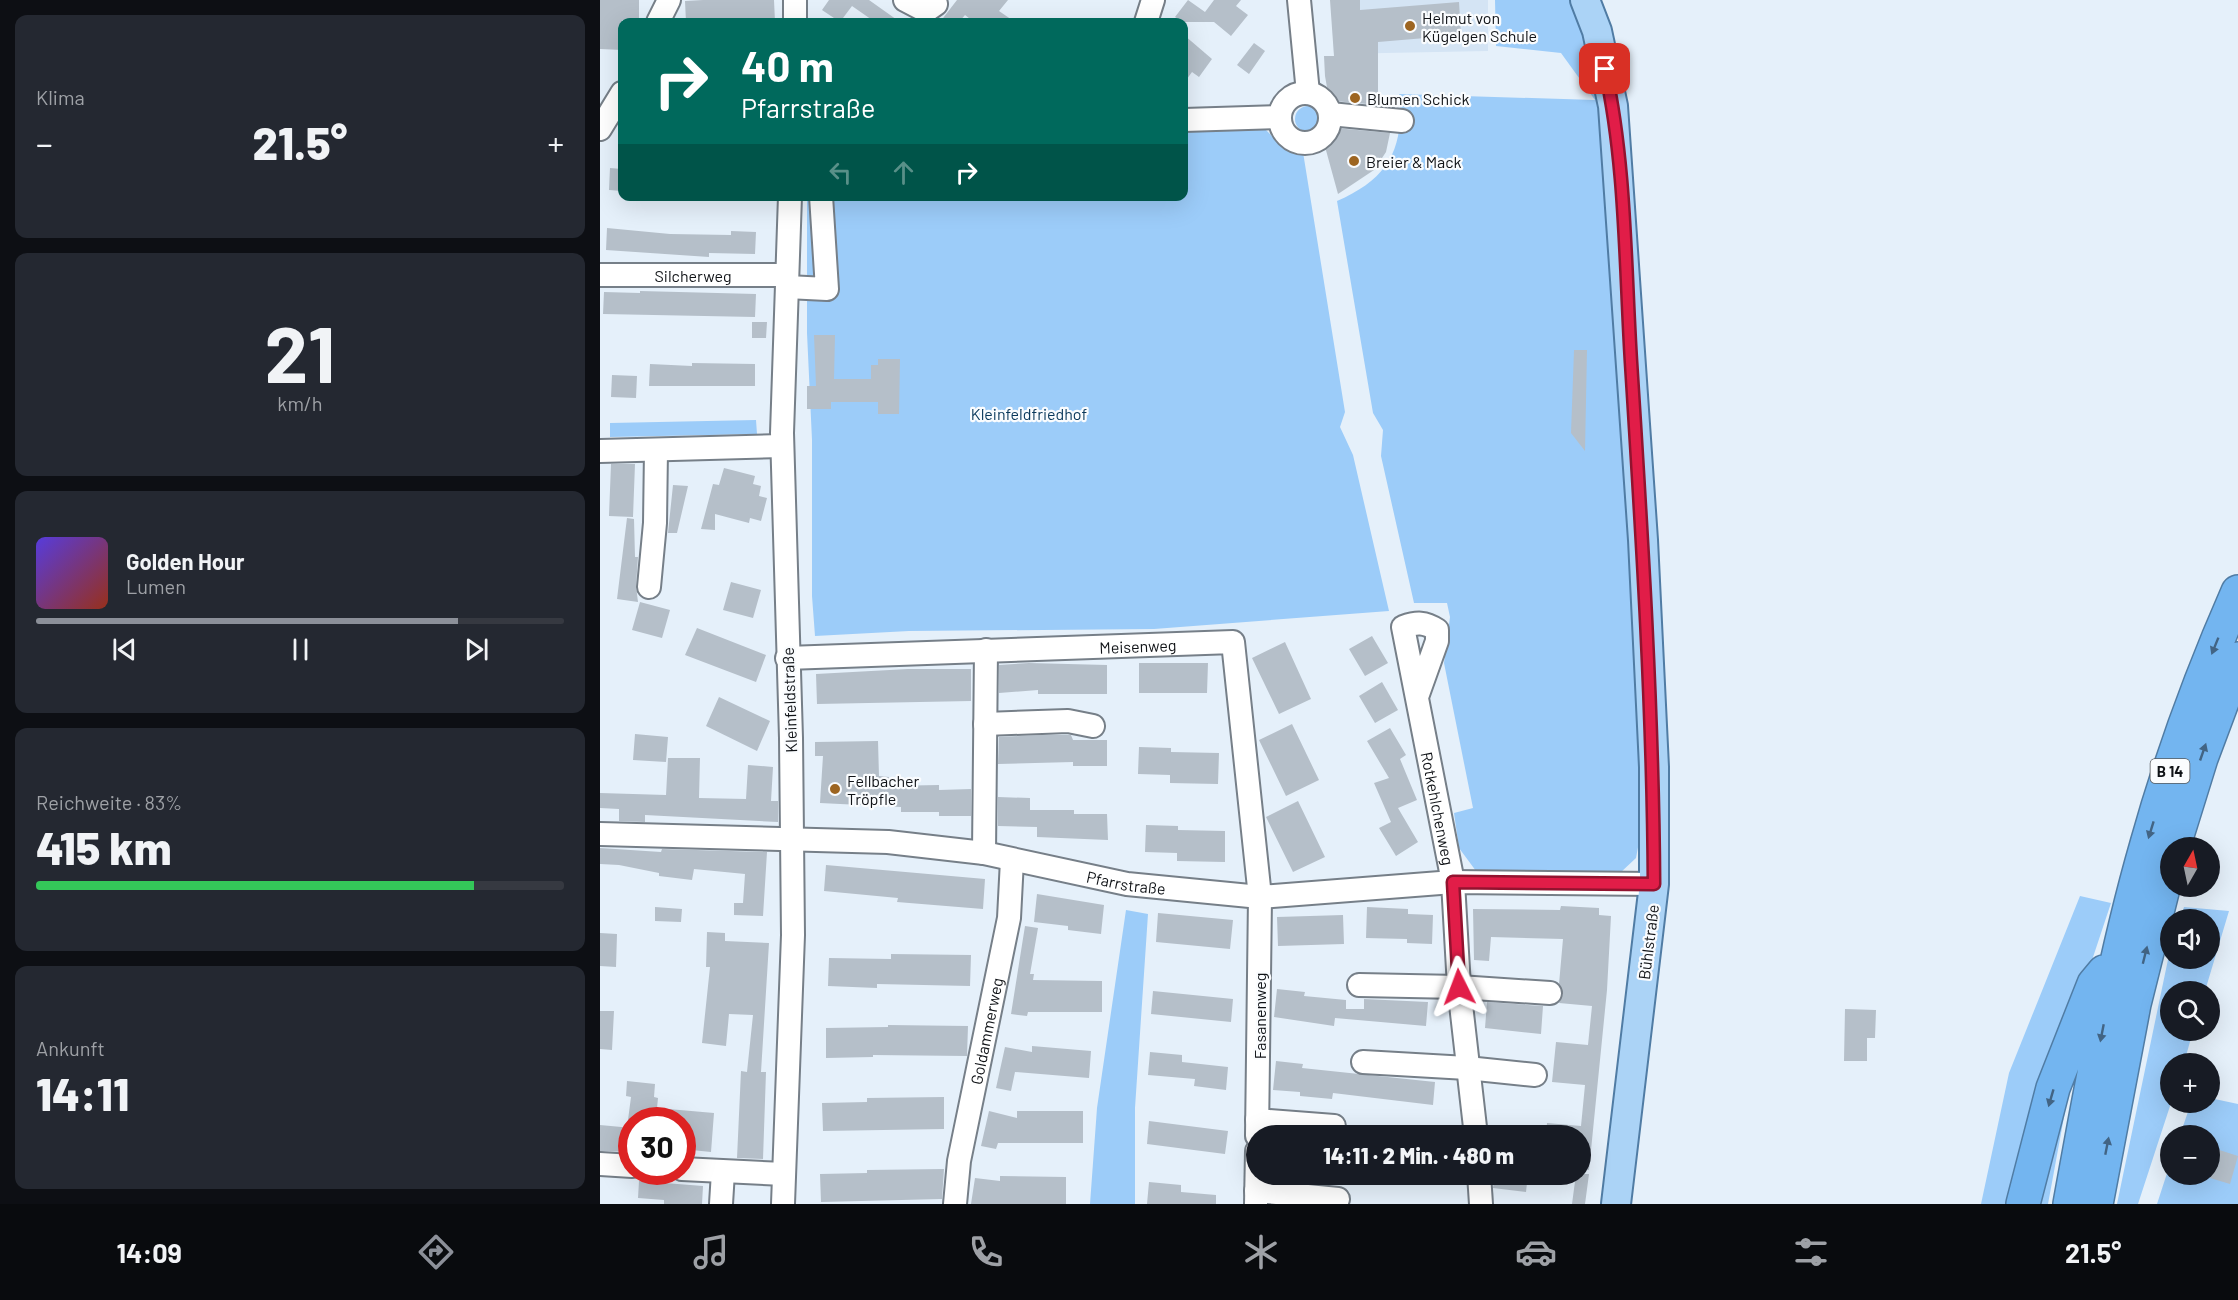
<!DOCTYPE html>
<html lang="de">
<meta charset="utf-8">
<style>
body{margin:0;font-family:Barlow,sans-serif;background:#242831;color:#f1f3f6;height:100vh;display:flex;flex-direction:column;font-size:22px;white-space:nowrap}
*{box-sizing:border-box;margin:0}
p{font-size:20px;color:#9ea1a6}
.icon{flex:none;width:33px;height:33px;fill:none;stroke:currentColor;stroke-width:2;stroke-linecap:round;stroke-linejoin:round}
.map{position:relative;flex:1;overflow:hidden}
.panel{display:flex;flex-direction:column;gap:15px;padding:15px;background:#0d0f14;width:600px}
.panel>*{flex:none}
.hud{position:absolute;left:18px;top:18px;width:570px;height:183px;border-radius:12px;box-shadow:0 6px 24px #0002;background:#00695c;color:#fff;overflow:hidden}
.needle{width:39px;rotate:9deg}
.tools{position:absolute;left:1560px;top:837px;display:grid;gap:12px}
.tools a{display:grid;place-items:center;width:60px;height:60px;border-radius:50%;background:#171b24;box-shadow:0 6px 24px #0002;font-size:30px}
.speed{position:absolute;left:18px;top:1107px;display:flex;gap:12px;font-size:30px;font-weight:700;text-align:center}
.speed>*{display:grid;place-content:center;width:78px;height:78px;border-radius:50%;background:#171b24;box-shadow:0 6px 24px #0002;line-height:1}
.speed .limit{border:9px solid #d22;background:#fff;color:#111}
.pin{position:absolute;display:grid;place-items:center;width:51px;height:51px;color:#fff;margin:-26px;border-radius:12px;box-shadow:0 3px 9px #0006}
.me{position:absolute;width:66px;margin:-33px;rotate:357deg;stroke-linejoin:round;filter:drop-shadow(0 0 4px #0008)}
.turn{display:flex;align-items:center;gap:21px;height:126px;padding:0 24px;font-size:27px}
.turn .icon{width:78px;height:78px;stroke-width:2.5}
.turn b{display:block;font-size:42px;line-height:51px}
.lanes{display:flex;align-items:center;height:57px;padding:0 24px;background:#0003;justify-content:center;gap:30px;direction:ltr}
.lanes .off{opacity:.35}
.big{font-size:45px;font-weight:800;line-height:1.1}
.panel .tile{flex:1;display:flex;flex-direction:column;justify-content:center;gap:9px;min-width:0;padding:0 21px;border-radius:12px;background:#242831}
.panel .dial{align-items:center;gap:0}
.dial b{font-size:78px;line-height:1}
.song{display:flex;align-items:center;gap:18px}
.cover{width:72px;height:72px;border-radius:9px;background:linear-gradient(135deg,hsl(250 70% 55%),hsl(10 70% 35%))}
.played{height:6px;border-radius:3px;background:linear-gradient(90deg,#8c9099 80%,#363941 80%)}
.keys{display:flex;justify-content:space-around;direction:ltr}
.heat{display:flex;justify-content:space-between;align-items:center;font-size:33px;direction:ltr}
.charge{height:9px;border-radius:4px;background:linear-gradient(90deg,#34c759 83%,#363941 0)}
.trip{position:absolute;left:646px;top:1125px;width:345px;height:60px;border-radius:30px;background:#171b24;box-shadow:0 6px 24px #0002;font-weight:800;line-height:60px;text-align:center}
.menu{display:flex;height:96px;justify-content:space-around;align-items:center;background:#090b0e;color:#9ea1a6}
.menu .icon{width:42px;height:42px}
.menu .active{color:#8c9099}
.menu b{font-size:27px;color:#f1f3f6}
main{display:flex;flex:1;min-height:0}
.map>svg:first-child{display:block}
</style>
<main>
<section class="panel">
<div class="tile"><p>Klima</p>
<div class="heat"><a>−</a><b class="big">21.5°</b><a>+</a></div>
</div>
<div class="tile dial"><b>21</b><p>km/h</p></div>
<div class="tile">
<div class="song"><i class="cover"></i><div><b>Golden Hour</b><p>Lumen</p></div></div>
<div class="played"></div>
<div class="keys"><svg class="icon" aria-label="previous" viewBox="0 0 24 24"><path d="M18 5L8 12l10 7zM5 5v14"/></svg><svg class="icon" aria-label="pause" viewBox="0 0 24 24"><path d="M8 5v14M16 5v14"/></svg><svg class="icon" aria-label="next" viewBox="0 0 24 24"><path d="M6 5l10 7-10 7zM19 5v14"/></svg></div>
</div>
<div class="tile"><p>Reichweite · 83%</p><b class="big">415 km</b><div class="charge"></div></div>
<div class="tile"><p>Ankunft</p><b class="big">14:11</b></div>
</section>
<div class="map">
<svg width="1638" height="1204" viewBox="0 0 1638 1204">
<rect width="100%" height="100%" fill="#e5f0fa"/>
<path fill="#d4e4f4" d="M731 0H888V51L734 54Z"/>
<path fill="#9cccf9" d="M895 0H975L1004 96 1039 699V842L1036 858 1020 873 876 871 859 848 854 813 873 808 844 663 850 617 847 603H814L781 456 783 430 773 413 737 201C787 179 805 150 799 94L995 100 961 53 896 46Z
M695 119a13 13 0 1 1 26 0a13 13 0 1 1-26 0Z
M663 127 678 142 702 146 745 412 740 427 753 455 789 611 554 629 309 631 215 636 212 596V440L207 333V197L584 196V129Z
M156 420 157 434 10 437V423Z
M1480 896 1511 903 1411 1204H1381L1409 1073Z
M1584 907 1629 911 1605 991 1570 992V1030L1593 1031 1584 1063 1570 1064 1571 1103 1538 1204H1517L1570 950V958H1610V920L1580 919Z
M526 910 548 914 535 1108V1204H490L497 1108Z
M1476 1052 1448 1204H1435Z
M1610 1098 1638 1104V1204H1557L1570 1164V1174H1610V1136L1580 1135 1591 1103 1610 1102Z"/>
<path fill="#b5bfc9" d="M0 0H39V20H22V50L0 49Z
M103 0H174L175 22H86L85 1Z
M229 0H269L300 22H275L252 6 240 22 222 10Z
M357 0H408L399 11 415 22H374L365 15 359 22H340Z
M588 0 605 12 614 0H641L636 6 648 15 631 36 614 22H583L575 17Z
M730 0H760V10L859 2 861 35 778 42V105L734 101 728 93 725 76 724 56H734Z
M584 35 612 59 599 77 592 72 584 83Z
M654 43 665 51 649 74 637 65Z
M735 128 790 133 786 152 774 170 738 194 724 143Z
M10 168 22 169V191L9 190Z
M7 228 70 234 131 235V231L156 232 155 254 109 253V257L6 250Z
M40 291 156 294 155 317 3 314 4 292 40 293Z
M152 322H167L166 338H152Z
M214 335H235L234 379H271V365H278V359H300L299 414H278V402H231V409H207V386H216Z
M974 350H987L985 451 971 433Z
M92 363 155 364V386H49L50 364 92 366Z
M12 375 37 376 36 398 11 397Z
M11 464H35L33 517 9 516Z
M124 468 155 476 153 484 161 486 159 496 167 498 161 521 150 518 149 523 115 514V530L101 529 113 484 119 485Z
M73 485 88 486 77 533H68Z
M27 518 34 519 35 557H38L36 586 38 602 17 599Z
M131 582 161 590 153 618 123 610Z
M40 602 70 610 62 638 32 630Z
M97 628 166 655 156 682 85 655Z
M772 636 788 663 765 676 749 649Z
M685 642 711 699 679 714 652 658Z
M429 663 507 665V694H438V690L399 693V665Z
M539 663H608L607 693H539Z
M308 669H371V701L217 704 216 674Z
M782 682 798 710 775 723 759 696Z
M119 697 170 721 157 751 106 726Z
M692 724 719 780 686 796 659 740Z
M790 728 806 755 800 759 817 800 798 808 818 842 796 856 779 828 791 822 774 783 789 778 767 741Z
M35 734 68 737 66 762 33 760Z
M442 735H471L473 740H507V766H473V762L398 764 399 737Z
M278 741 279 776 289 777 288 786 339 785V790L371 789V816H339V812H301V807L220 803 223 756H215V742Z
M539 747 571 748V752L619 753 618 784 570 783V775L538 774Z
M68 758H100L99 798 146 799 148 765 173 767 171 801H178V822L45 815V822L19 821V809L0 808V793L66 795Z
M398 797 430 798V810H474V814H507L508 840 437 837V827L398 826Z
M698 801 725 857 693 872 666 817Z
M546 825 578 826V830L625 831V862L577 861V853L545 852Z
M0 848 61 852 62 849 167 852 163 916 134 915V903H143L145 874 94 869 92 880 59 876V873L19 865 0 864Z
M226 865 385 879 383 909 297 902 298 898 224 891Z
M437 894 504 905 501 934 468 930V926L434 922Z
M961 906 999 908V915L1011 916 1007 990 989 1170 981 1169V1136H946L947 1123 981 1126 985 1085 952 1082 956 1042 988 1045 992 1006 959 1003 963 994 959 984 963 939 891 937 889 961 874 960 873 909 960 910Z
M55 907 82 909 81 922 55 921Z
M767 907 808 909V914L833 915 832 944 807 943V939L766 938Z
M558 913 633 920 630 949 556 942Z
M743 915 744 944 678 946 677 917Z
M425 926 438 928 430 974H434L433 980 502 981V1012H428L427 1016 411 1014Z
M107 932 125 933V941L169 943 161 1072H166L163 1159 137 1158 141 1071 147 1072 153 1015 129 1014 126 1046 102 1043 110 967H106Z
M0 933 17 934 16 967 0 966Z
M291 954 371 955 370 986 277 984V988L228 986 229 958 291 959Z
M677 989 705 992 704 996 746 1000V1009H764V999L828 1002 826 1026 735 1018 734 1026 674 1017Z
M553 991 633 999 631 1022 551 1014Z
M887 1002 943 1006 941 1034 885 1028Z
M1245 1009 1276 1010 1275 1038H1267V1061H1244Z
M0 1011H14L12 1050 0 1049Z
M288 1025 368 1026 367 1056 273 1055V1057L226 1058V1028L288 1027Z
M432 1046 491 1051 489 1078 415 1072 411 1091 396 1088 405 1047 432 1052Z
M550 1052 582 1055V1062L628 1067 626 1090 594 1086 595 1079 548 1075Z
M676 1061 703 1064 702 1068 835 1082 833 1105 733 1093 732 1099 700 1096V1092L673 1090Z
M27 1081 55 1084 54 1097 58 1098 57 1108 114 1113 111 1152 82 1149V1120H28L31 1097 26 1096Z
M344 1097V1129L223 1131 222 1103 267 1102V1098Z
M389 1111 417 1118V1111H483V1143H398L396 1149 381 1146Z
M549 1121 628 1131 625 1154 547 1144Z
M0 1125 32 1128V1152L0 1151Z
M1610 1147 1638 1156 1630 1184 1610 1178Z
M344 1169 342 1199 221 1202 220 1174 267 1173V1170Z
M895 1174H928L926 1192 893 1188Z
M976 1174H989L985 1204H972Z
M400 1176 466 1177V1204H371L375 1178 400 1181Z
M39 1181 103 1186 102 1204H64V1200L38 1198Z
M549 1182 581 1185V1192L616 1195V1204H547Z"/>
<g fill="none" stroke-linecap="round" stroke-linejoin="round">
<g stroke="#767f88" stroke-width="26">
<g id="minor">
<path d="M305 0 326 11 336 4"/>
<path d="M699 0 708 93"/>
<path d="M58 22 69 0"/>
<path d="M195 22V0"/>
<path d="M546 22 553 0"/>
<circle cx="705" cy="118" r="25"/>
<path d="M730 114 802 121"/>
<path d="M584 120 680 117"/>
<path d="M0 129 22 93"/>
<path id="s1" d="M0 275H187"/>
<path d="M187 287 227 289 221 196"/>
<path d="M0 451 182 446"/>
<path d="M49 587 55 523 56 450"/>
<path id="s2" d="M187 658 633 642 660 897 657 1136"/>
<path id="s3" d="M817 697 837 641V630C825 622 817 622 803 627L853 882 859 987 876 1136"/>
<path d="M385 724 468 721 493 726"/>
<path id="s4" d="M0 834 288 842 384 853 527 884 660 897 853 882 1054 884"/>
<path d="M384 853 386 650"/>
<path d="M759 985 859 987 950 993"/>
<path d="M763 1062 867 1068 935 1075"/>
<path d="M657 1120 734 1126"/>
<path d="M0 1164 32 1166"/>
<path d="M82 1169 184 1174"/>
<path d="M879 1174 881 1204"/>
<path d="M656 1191 738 1199"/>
<path d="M121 1204 123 1172"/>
<path d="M183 1204 193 935 191 738 182 433 190 196"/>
<path id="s5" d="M355 1204 359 1161 409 918 412 860"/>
<path d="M656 1204 657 1151"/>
</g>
</g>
<g stroke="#507ca4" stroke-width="32">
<path id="major" d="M985 0 997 31 1013 106 1043 540 1054 767V884L1016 1204"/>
</g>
<g stroke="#507ca4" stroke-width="36">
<path id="highway" d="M1573 848 1601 758 1638 659
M1423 1204 1453 1088 1494 984 1504 972
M1470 1204C1492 1083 1513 962 1547 844 1571 758 1602 674 1638 592
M1496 1204 1534 1004 1570 860"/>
</g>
<use href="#minor" stroke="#fff" stroke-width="22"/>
<use href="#major" stroke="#abd3f6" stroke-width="28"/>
<use href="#highway" stroke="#73b5f0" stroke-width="33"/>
</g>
<defs><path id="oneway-solid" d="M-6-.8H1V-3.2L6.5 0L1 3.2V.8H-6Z" transform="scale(1.5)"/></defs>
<g fill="#426484">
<use href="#oneway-solid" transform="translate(1615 646) rotate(112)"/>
<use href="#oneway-solid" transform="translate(1603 752) rotate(-71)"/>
<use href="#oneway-solid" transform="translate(1551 830) rotate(107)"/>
<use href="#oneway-solid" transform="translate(1545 955) rotate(-76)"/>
<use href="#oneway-solid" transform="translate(1502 1033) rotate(101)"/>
<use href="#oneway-solid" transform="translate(1451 1098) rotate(106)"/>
<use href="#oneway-solid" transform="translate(1507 1146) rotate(-79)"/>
</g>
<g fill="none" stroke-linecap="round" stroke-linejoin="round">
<g stroke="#92132f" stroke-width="15">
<path id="route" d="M859 987 853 882 1054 884C1053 710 1042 536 1031 362 1025 265 1026 164 1005 69"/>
</g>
<use href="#route" stroke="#e11d48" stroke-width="10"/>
</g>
<g fill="#9d6521" stroke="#fafcfe" stroke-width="2">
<circle cx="810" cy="26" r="6"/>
<circle cx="755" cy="98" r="6"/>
<circle cx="754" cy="161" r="6"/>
<circle cx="235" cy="789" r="6"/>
</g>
<g text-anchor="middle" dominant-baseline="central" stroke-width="4.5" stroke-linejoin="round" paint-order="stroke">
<rect fill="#fafcfe" stroke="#56595c" stroke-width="1.5" x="1550.5" y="759" width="39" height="24" rx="4.5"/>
<g font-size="15" font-weight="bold" fill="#101317">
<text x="1570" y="771">B 14</text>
</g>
<g font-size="16" fill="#101317" stroke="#fafcfe" text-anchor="start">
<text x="822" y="17">Helmut von<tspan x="822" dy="18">Kügelgen Schule</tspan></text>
<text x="767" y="98">Blumen Schick</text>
<text x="766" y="161">Breier &amp; Mack</text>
<text x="247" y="780">Fellbacher<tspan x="247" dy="18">Tröpfle</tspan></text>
</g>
<g font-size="16" fill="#101317" stroke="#fafcfe">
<text stroke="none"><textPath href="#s1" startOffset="93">Silcherweg</textPath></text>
<text stroke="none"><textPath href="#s2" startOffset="351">Meisenweg</textPath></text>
<text transform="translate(189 700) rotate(-92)">Kleinfeldstraße</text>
<text stroke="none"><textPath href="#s3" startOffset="291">Rotkehlchenweg</textPath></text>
<text stroke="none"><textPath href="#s4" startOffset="530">Pfarrstraße</textPath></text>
<text transform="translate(1048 942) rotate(-83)">Bühlstraße</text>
<text transform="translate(659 1016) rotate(-90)">Fasanenweg</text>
<text stroke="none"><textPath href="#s5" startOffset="176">Goldammerweg</textPath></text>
</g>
<g font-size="16" fill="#08375a" stroke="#fafcfe">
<text x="429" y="413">Kleinfeldfriedhof</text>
</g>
</g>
</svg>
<div class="tools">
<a><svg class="needle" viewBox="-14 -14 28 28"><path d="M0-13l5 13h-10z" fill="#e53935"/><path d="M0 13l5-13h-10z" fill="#9ea1a6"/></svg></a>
<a><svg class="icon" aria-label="sound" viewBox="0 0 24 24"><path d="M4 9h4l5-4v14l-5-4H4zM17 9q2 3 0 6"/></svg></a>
<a><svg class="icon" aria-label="search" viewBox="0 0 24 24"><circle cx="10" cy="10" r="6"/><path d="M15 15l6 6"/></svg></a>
<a>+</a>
<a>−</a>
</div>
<div class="speed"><div class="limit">30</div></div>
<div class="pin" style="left:1005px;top:69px;background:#d93025"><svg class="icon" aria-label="arrive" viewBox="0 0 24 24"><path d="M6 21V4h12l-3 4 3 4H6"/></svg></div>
<svg class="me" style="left:859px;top:987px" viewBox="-20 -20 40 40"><path d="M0-17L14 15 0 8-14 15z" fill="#e11d48" stroke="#fff" stroke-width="4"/></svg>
<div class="trip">14:11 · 2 Min. · 480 m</div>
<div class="hud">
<div class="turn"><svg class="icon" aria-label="right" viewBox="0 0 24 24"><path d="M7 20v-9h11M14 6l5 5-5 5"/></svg><div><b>40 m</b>Pfarrstraße</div></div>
<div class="lanes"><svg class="icon off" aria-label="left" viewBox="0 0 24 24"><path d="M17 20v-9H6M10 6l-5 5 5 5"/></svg><svg class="icon off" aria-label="ahead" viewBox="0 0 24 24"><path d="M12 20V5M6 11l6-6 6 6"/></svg><svg class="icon" aria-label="right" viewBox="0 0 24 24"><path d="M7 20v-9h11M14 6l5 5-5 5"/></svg></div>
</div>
</div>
</main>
<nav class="menu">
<b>14:09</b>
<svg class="icon active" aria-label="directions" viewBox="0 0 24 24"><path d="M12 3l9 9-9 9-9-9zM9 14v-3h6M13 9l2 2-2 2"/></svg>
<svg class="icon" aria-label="music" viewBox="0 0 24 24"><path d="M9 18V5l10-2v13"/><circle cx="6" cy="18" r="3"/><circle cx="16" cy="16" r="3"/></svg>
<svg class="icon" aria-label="phone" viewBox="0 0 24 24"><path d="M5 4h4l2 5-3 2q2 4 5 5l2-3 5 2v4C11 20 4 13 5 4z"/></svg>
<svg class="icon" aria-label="climate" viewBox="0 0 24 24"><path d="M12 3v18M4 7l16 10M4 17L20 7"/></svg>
<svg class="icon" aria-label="car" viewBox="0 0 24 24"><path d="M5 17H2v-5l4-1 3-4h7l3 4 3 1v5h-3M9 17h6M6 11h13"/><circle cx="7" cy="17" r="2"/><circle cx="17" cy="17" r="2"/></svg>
<svg class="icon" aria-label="filters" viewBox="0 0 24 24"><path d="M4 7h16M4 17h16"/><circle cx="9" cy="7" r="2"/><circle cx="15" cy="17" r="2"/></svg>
<b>21.5°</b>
</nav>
